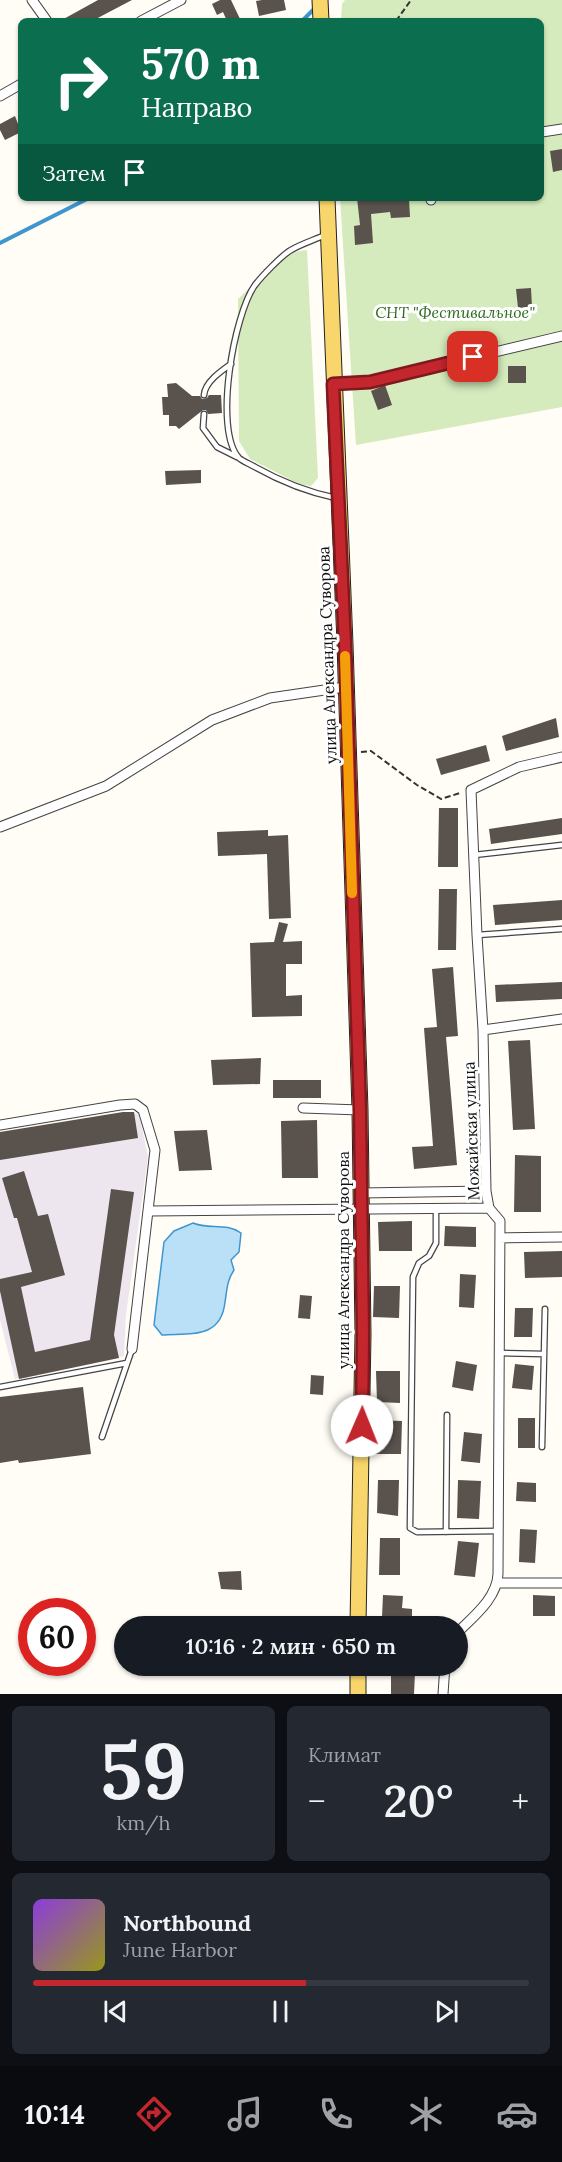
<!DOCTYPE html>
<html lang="ru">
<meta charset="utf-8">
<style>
body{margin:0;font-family:Lora,serif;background:#242831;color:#f1f3f6;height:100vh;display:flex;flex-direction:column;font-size:22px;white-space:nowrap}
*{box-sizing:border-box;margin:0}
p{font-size:20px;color:#9ea1a6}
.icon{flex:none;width:33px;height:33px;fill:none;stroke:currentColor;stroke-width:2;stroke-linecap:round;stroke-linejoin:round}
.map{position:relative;height:1694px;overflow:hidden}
.panel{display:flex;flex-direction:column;gap:12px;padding:12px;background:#0d0f14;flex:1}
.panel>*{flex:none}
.top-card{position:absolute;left:18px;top:18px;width:526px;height:183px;border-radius:9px;box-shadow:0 2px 4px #0004;background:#0b6e4f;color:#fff;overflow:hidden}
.speed{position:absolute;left:18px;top:1598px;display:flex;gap:12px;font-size:30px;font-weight:700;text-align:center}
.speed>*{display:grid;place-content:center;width:78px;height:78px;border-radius:50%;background:#171b24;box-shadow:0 2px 4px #0004;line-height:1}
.speed .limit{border:9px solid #d22;background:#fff;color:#111}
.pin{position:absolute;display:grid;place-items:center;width:51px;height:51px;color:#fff;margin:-26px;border-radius:12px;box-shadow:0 3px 9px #0006}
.me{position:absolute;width:66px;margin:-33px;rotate:1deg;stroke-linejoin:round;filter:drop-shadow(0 0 4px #0008)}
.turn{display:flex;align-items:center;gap:21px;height:126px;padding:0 24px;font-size:27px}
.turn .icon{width:78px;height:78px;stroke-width:2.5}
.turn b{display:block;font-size:42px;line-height:51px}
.then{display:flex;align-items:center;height:57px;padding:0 24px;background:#0003;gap:12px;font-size:22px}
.big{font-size:45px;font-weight:600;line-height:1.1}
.panel .card{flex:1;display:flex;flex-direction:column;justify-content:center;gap:9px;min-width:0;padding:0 21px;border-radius:9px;background:#242831}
.panel .dial{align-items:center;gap:0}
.dial b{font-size:78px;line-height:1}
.song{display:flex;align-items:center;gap:18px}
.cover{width:72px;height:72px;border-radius:9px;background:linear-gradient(135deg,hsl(270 70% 55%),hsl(60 70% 35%))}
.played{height:6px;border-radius:3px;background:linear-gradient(90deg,#c4262e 55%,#363941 55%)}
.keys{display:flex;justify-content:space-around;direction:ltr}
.heat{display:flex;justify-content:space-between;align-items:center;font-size:33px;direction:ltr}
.panel .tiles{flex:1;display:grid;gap:12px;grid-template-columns:1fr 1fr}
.card:last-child{grid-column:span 2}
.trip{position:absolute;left:114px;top:1616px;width:354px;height:60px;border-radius:30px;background:#171b24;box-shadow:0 2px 4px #0004;font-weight:600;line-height:60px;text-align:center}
.dock{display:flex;height:96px;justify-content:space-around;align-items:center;background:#090b0e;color:#9ea1a6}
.dock .icon{width:42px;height:42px}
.dock .active{color:#c4262e}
.dock b{font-size:27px;color:#f1f3f6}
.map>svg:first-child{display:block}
</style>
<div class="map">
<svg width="562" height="1694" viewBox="0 0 562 1694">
<rect width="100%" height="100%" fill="#fffdf5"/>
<path fill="#eee6ef" d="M139 1113 148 1157 126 1315 124 1356 15 1379 0 1320V1133Z"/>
<path fill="#d5ebbd" d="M345 0H562V407L356 445 340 198H542V21H341L342 4Z
M307 250 318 478 311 486 299 484 250 459 239 441 238 299 265 273 288 253Z"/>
<path fill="#b9e0f7" stroke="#3f96cf" stroke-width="1.5" d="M193 1223C209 1230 226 1222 241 1233L239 1252 231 1260 234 1270C227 1280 227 1290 225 1302 221 1339 191 1333 162 1335L154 1325 164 1242 174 1231Z"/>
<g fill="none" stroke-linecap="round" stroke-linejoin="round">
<path stroke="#3f96cf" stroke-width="4" d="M302 21 316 7
M0 243 89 198"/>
</g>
<path fill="#5a524d" d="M98 0H132L92 21H60Z
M220 0H231L241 21H227L223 12 217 15 212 4Z
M262 0H284L286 10 259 16 256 1Z
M15 116 21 132 5 140 0 130V124Z
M562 149V170L553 172 550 151Z
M357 198H409L410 217 391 218 390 212 371 214 373 243 355 245 354 226 360 225Z
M531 288 532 307 518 308 516 289Z
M508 366H526V383H508Z
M176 383 192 396H200L202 399 207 398 209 395H221L222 413 208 414 206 410H203L179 429 176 426H169V415H163L162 397H168L167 384Z
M385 385 392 405 378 410 371 391Z
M201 470V483L166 485 165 471Z
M556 718 559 737 506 751 502 736Z
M486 745 490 761 441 775 436 759Z
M439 808H458V867H438Z
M562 818V834L491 844 489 829Z
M268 830V836L288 835 291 918 269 919 267 854 218 856 217 832Z
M439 889H457L456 950H438Z
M562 900V920L495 925 493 905Z
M279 922 288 924 283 942 302 941V964H286V996L302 995V1016L252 1017 250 943 274 942Z
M453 967 458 1036 446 1037 457 1165 414 1169 412 1147 433 1146 424 1028 437 1027 432 969Z
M562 982V999L496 1002 495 985Z
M530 1040 535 1129 513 1130 508 1041Z
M261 1058 260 1084 213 1085 211 1060Z
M273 1080H321V1098H273Z
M123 1112H134L138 1138 0 1160V1132Z
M317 1120 318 1178H282L281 1121Z
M207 1130 212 1170 179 1171 174 1131Z
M515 1155 541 1156V1212H514Z
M24 1171 38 1216 48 1214 65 1275 21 1287 35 1352 90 1340 111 1189 134 1192 114 1335 119 1358 19 1379 0 1291V1279L32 1272 17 1218H14L2 1178Z
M412 1221V1251H379L378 1222Z
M445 1226 476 1227V1247L444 1246Z
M562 1251V1277L525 1278 524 1252Z
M460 1274 476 1275 474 1308 459 1307Z
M374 1286H400L399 1318 373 1317Z
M300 1295 312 1296 310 1319 298 1318Z
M515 1308H533L532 1337H514Z
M456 1361 477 1365 473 1391 452 1387Z
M515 1364 534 1366 532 1390 512 1388Z
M376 1371H400V1403L377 1402Z
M311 1375 324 1376 323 1395 310 1394Z
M83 1387 91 1454 19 1463 18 1460 0 1463V1397Z
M518 1418H535V1448H518Z
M376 1420 402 1421 401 1454H375Z
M464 1432 482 1434 480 1463 461 1461Z
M378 1480H399L398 1516 377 1513Z
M458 1480 481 1481 479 1519 457 1518Z
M517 1482 536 1483V1502L516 1501Z
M520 1529 537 1530 535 1563 519 1562Z
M380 1538H400V1575H379Z
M458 1541 479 1543 475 1577 454 1575Z
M241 1571 242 1590 221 1589 218 1572Z
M383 1595 403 1596 402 1608 412 1609V1625H396V1616L382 1617Z
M533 1595 555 1596V1616H533Z
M391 1673H415L414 1694H391Z"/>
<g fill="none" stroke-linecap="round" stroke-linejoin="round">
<g stroke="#444" stroke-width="7">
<path id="service" d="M325 235C314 240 301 244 291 250 281 256 262 276 255 285 234 314 213 430 239 458 242 461 250 464 255 467 280 481 307 492 336 498
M204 395C205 382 221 371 231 364
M204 414 203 428 217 447 237 457
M474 855 562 845
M477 935 562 929
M436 1208V1243L429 1256 419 1263 413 1277 410 1528 417 1532 498 1531
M499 1353 544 1354
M0 1387 127 1363
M102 1437 132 1349
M542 1447 545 1309
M446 1532 447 1415"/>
</g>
<g stroke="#444" stroke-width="11">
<path id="minor" d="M32 0 47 21
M141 21 181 0
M0 96 21 84
M542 132 562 129
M431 198V200
M333 384 370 382 562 336
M0 827 106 786 212 720 270 698 345 687
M483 1030 562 1019
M303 1108 360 1110
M0 1125 120 1105 135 1104 143 1110 155 1150 132 1349
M361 1193 486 1191
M149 1211 489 1208
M500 1238 562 1237
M498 1583H562
M458 1632C474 1616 497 1598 498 1574L500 1221 489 1208 486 1191 483 1030 477 935 471 790 519 767 562 757
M443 1694 445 1665"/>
</g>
<g stroke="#222" stroke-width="17">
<path id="primary" d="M320 0 321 21
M327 198 345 644 360 1110 363 1334 358 1626
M358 1694V1665"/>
</g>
<path stroke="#333" stroke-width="2" stroke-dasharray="6 3" stroke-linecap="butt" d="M396 21 411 0
M361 752 371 751 417 785 441 799 460 793"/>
<use href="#service" stroke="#fff" stroke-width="4.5"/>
<use href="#minor" stroke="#fff" stroke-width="9"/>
<use href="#primary" stroke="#f9d66b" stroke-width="15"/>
</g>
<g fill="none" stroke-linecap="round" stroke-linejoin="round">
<g stroke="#7f191e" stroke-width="15">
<path id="route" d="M362 1426 363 1334 360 1110 345 644 333 384 370 382 473 357"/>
</g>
<use href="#route" stroke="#c4262e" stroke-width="10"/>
<path stroke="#f59e0b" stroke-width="10" d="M345 656 352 893"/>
</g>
<g text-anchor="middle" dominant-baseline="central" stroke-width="6" stroke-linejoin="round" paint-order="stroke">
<g font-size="16" font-style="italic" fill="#2f6b1f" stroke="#fff">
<text x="455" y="312">СНТ "Фестивальное"</text>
</g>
<g font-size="16" fill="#111" stroke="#fff">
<text transform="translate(327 655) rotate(-92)">улица Александра Суворова</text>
<text transform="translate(471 1131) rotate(-92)">Можайская улица</text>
<text transform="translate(343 1260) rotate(-90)">улица Александра Суворова</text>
</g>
</g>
</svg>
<div class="speed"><div class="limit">60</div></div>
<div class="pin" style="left:473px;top:357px;background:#d93025"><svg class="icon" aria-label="arrive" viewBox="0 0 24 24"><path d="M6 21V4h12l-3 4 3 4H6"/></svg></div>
<svg class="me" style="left:362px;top:1426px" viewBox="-20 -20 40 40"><circle r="19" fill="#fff"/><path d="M0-13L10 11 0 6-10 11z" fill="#c4262e"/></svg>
<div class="trip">10:16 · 2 мин · 650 m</div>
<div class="top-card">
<div class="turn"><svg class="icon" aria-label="right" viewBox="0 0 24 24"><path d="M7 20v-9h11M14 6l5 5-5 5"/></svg><div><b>570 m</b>Направо</div></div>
<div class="then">Затем<svg class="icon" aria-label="arrive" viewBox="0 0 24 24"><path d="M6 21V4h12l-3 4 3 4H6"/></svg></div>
</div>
</div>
<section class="panel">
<div class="tiles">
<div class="card dial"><b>59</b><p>km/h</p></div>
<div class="card"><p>Климат</p>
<div class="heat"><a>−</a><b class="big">20°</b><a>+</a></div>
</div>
<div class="card">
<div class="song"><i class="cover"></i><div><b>Northbound</b><p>June Harbor</p></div></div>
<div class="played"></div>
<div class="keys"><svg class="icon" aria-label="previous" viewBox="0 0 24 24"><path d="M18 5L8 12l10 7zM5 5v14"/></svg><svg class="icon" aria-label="pause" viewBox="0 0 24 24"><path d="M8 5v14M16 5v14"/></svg><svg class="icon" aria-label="next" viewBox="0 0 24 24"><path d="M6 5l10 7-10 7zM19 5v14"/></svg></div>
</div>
</div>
</section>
<nav class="dock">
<b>10:14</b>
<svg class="icon active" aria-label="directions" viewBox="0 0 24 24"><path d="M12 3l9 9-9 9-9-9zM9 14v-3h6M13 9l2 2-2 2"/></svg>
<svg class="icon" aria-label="music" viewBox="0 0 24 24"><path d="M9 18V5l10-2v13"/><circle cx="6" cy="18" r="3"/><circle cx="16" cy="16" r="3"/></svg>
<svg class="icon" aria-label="phone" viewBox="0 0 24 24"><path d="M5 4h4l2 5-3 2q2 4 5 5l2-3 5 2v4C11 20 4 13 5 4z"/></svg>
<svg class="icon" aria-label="climate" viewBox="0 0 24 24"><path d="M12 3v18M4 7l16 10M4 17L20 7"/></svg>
<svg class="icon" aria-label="car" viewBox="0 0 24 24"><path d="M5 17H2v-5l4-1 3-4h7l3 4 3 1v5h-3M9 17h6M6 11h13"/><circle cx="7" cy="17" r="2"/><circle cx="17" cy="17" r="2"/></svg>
</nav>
